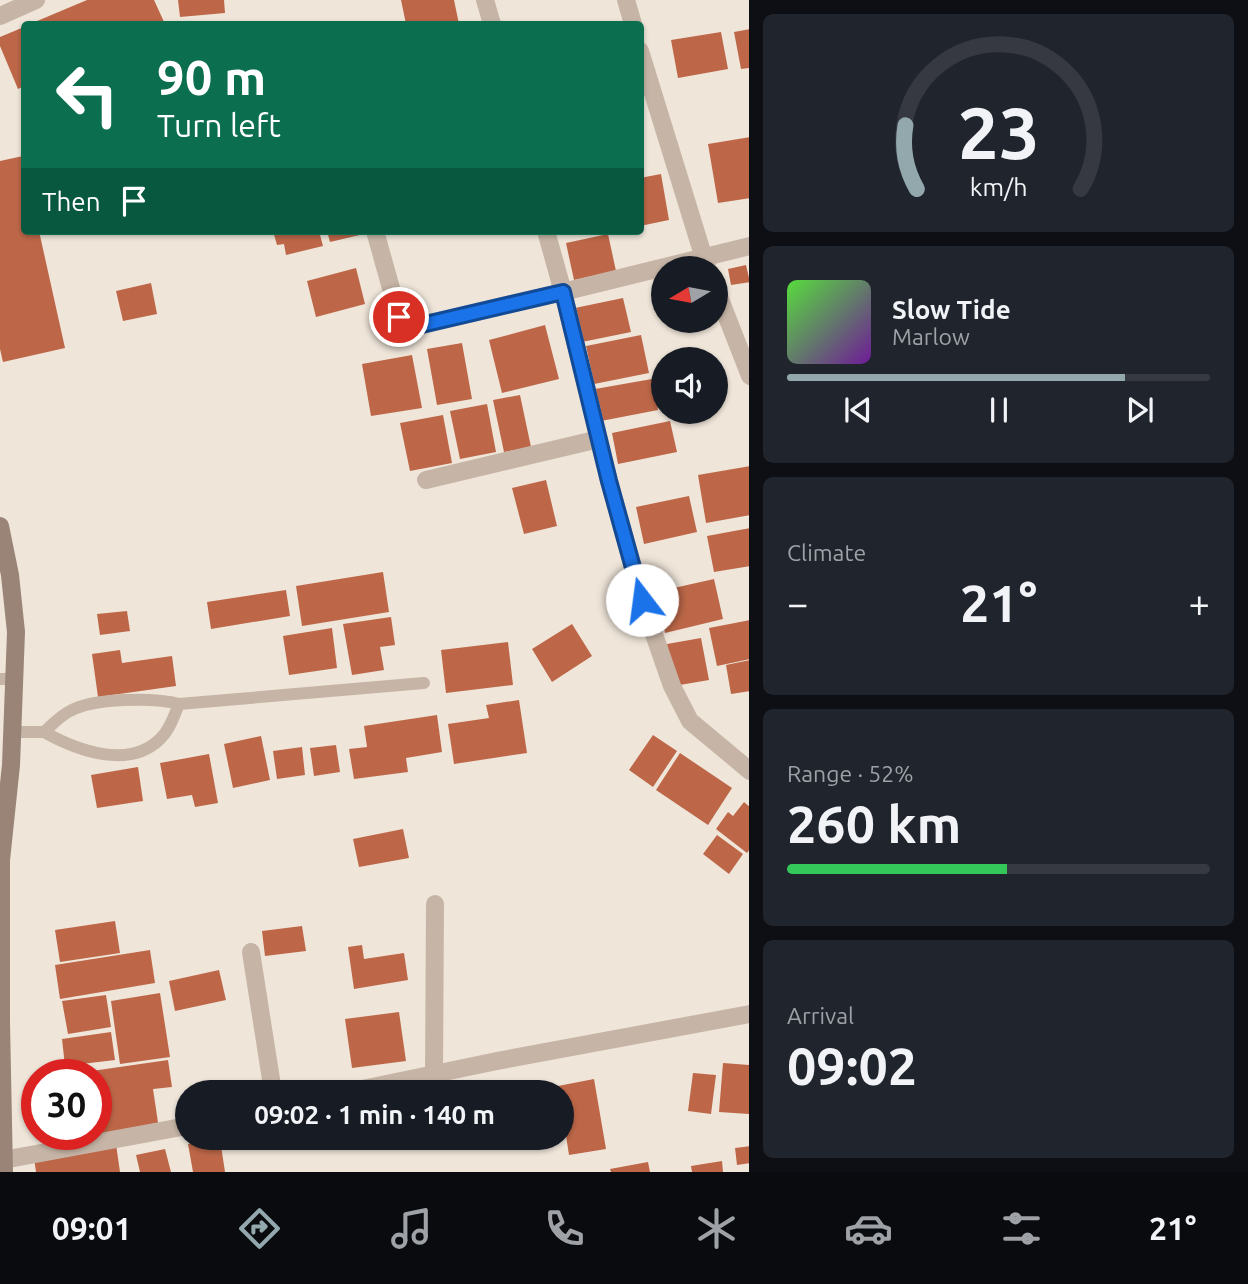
<!DOCTYPE html>
<meta charset="utf-8">
<style>
body{margin:0;font-family:Ubuntu,sans-serif;background:#20242c;color:#f1f3f6;height:100vh;display:flex;flex-direction:column;font-size:26px;white-space:nowrap}
*{box-sizing:border-box;margin:0}
p{font-size:23px;color:#9ea1a6}
.icon{flex:none;width:38px;height:38px;fill:none;stroke:currentColor;stroke-width:2;stroke-linecap:round;stroke-linejoin:round}
.map{position:relative;flex:1;overflow:hidden}
.panel{display:flex;flex-direction:column;gap:14px;padding:14px;background:#0d0f14;width:499px}
.panel>*{flex:none}
.hud{position:absolute;left:21px;top:21px;width:623px;height:214px;border-radius:7px;box-shadow:0 2px 5px #0004;background:#0b6e4f;color:#fff;overflow:hidden}
.needle{width:46px;rotate:260deg}
.controls{position:absolute;left:651px;top:256px;display:grid;gap:14px}
.controls a{display:grid;place-items:center;width:77px;height:77px;border-radius:50%;background:#171b24;box-shadow:0 2px 5px #0004;font-size:35px}
.speed{position:absolute;left:21px;top:1059px;display:flex;gap:14px;font-size:35px;font-weight:700;text-align:center}
.speed>*{display:grid;place-content:center;width:91px;height:91px;border-radius:50%;background:#171b24;box-shadow:0 2px 5px #0004;line-height:1}
.speed .limit{border:10px solid #d22;background:#fff;color:#111}
.pin{position:absolute;display:grid;place-items:center;width:60px;height:60px;color:#fff;margin:-30px;border:4px solid #fff;border-radius:50%;box-shadow:0 2px 7px #0007}
.me{position:absolute;width:77px;margin:-38px;rotate:345deg;stroke-linejoin:round;filter:drop-shadow(0 0 5px #0008)}
.turn{display:flex;align-items:center;gap:24px;height:147px;padding:0 21px;font-size:32px}
.turn .icon{width:91px;height:91px;stroke-width:2.5}
.turn b{display:block;font-size:49px;line-height:60px}
.then{display:flex;align-items:center;height:66px;padding:0 21px;background:#0003;gap:14px;font-size:26px}
.big{font-size:52px;font-weight:700;line-height:1.1}
.panel .tile{flex:1;display:flex;flex-direction:column;justify-content:center;gap:10px;min-width:0;padding:0 24px;border-radius:10px;background:#20242c}
.panel .dial{align-items:center;gap:0}
.dial svg{height:182px;overflow:visible;fill:none;stroke:#363941;stroke-width:7;stroke-linecap:round;text-anchor:middle}
.dial text{fill:#f1f3f6;stroke:none}
.song{display:flex;align-items:center;gap:21px}
.cover{width:84px;height:84px;border-radius:10px;background:linear-gradient(135deg,hsl(110 70% 55%),hsl(280 70% 35%))}
.played{height:7px;border-radius:4px;background:linear-gradient(90deg,#92a8ac 80%,#363941 80%)}
.keys{display:flex;justify-content:space-around;direction:ltr}
.heat{display:flex;justify-content:space-between;align-items:center;font-size:38px;direction:ltr}
.charge{height:10px;border-radius:5px;background:linear-gradient(90deg,#34c759 52%,#363941 0)}
.trip{position:absolute;left:175px;top:1080px;width:399px;height:70px;border-radius:35px;background:#171b24;box-shadow:0 2px 5px #0004;font-weight:700;line-height:70px;text-align:center}
.dock{display:flex;height:112px;justify-content:space-around;align-items:center;background:#090b0e;color:#9ea1a6}
.dock .icon{width:49px;height:49px}
.dock .current{color:#92a8ac}
.dock b{font-size:32px;color:#f1f3f6}
main{display:flex;flex:1;min-height:0}
.map>svg:first-child{display:block}
</style>
<main>
<div class="map">
<svg width="750" height="1172" viewBox="0 0 750 1172">
<rect width="100%" height="100%" fill="#efe5d9"/>
<path fill="#bd6748" d="M87 0H154L165 24H30Z
M178 0H224L225 13 180 17Z
M401 0H454L459 24H406Z
M24 27V86L18 89 0 46V37Z
M750 29V68L741 69 734 32Z
M721 32 728 69 678 78 671 40Z
M750 137V198L718 203 708 144Z
M23 156 24 231H39L65 348 3 362 0 349V161Z
M661 174 669 220 640 226V178Z
M273 231H319L323 246 286 255 284 244 277 245Z
M327 231H363L364 234 330 242Z
M608 234 616 271 574 280 566 243Z
M746 265 750 282 731 285 728 269Z
M356 268 365 304 316 317 307 281Z
M151 283 157 314 123 321 116 291Z
M623 298 631 332 582 342 575 308Z
M545 325 559 379 502 393 489 340Z
M641 335 649 373 594 384 586 346Z
M462 343 472 399 437 405 427 349Z
M412 355 422 408 371 416 362 364Z
M652 379 658 410 601 421 595 389Z
M520 395 531 447 504 452 493 400Z
M487 404 496 452 460 459 450 411Z
M443 415 452 463 410 471 400 423Z
M670 421 677 452 618 464 612 433Z
M750 466V515L706 523 698 475Z
M546 480 557 526 524 534 512 488Z
M689 496 697 532 644 544 636 507Z
M750 528V566L714 572 707 536Z
M383 572 389 612 302 626 296 586Z
M714 579 723 619 665 633 656 592Z
M286 590 290 616 211 629 207 602Z
M127 611 130 631 100 635 97 614Z
M391 617 395 645 380 647 384 670 352 675 343 624Z
M750 620V659L717 666 709 628Z
M572 624 592 656 552 682 532 649Z
M332 628 337 668 289 675 283 636Z
M701 638 709 680 674 686 667 644Z
M508 642 513 685 446 693 441 650Z
M120 650 122 663 172 656 176 686 98 697 92 654Z
M750 660V691L731 694 726 665Z
M519 700 527 753 454 764 448 724 489 718 486 705Z
M437 715 442 752 406 758 408 772 354 779 349 749 367 747 364 726Z
M653 735 677 751 653 787 629 770Z
M261 736 270 780 233 788 224 744Z
M336 745 340 772 314 776 310 748Z
M302 747 305 775 277 779 273 751Z
M680 753 732 788 708 825 656 790Z
M209 754 218 803 195 807 192 795 167 799 160 763Z
M138 767 143 801 97 808 91 775Z
M744 802 750 807V849L747 853 716 829 728 812 733 816Z
M403 829 409 858 359 867 353 839Z
M717 835 743 854 729 874 703 854Z
M115 921 120 953 60 962 55 930Z
M302 926 306 951 265 956 262 931Z
M362 945 364 959 404 953 408 980 354 989 348 947Z
M150 950 155 983 60 999 55 965Z
M219 970 226 1000 175 1011 169 981Z
M160 993 170 1057 120 1064 111 1001Z
M106 995 111 1027 68 1034 62 1001Z
M399 1012 406 1061 352 1068 345 1019Z
M111 1032 115 1060 65 1066 62 1039Z
M168 1060 172 1087 153 1089 159 1129 73 1142 72 1134H96V1074L78 1073Z
M723 1063 750 1065V1114L719 1112Z
M693 1073 716 1075 711 1114 688 1111Z
M594 1079 606 1149 569 1155 562 1110V1092H559L558 1086Z
M220 1139 225 1172H193L188 1144Z
M116 1144 120 1172H36L34 1158Z
M750 1146V1163L737 1165 735 1148Z
M165 1149 171 1172H140L136 1155Z
M722 1161 723 1172H692L691 1166Z
M648 1162 650 1172H611L610 1169Z"/>
<g fill="none" stroke-linecap="round" stroke-linejoin="round">
<path stroke="#c6b5a6" stroke-width="12" d="M0 679H15
M13 732H44C52 725 60 716 70 711 93 698 154 697 179 704L424 683
M44 732C78 751 130 770 161 738 170 729 174 716 179 704"/>
<path stroke="#c6b5a6" stroke-width="18" d="M485 0 492 24
M626 0 633 24
M0 16 36 0
M640 51 707 268
M375 231 399 317 405 326 413 327 563 292 546 231
M750 246 563 292 609 481 642 600 672 686 690 721 750 771
M716 289 750 376
M426 480 599 439
M251 952 273 1092
M434 1075 435 904
M348 1092 497 1061 750 1014
M3 1160 187 1126"/>
<path stroke="#998477" stroke-width="18" d="M0 526 10 575 16 632 11 765 1 860V1023L4 1172"/>
</g>
<g fill="none" stroke-linecap="round" stroke-linejoin="round">
<g stroke="#114b97" stroke-width="18">
<path id="route" d="M399 317 405 326 413 327 563 292 609 481 642 600"/>
</g>
<use href="#route" stroke="#1a73e8" stroke-width="12"/>
</g>
</svg>
<div class="controls">
<a><svg class="needle" viewBox="-14 -14 28 28"><path d="M0-13l5 13h-10z" fill="#e53935"/><path d="M0 13l5-13h-10z" fill="#9ea1a6"/></svg></a>
<a><svg class="icon" aria-label="sound" viewBox="0 0 24 24"><path d="M4 9h4l5-4v14l-5-4H4zM17 9q2 3 0 6"/></svg></a>
</div>
<div class="speed"><div class="limit">30</div></div>
<div class="pin" style="left:399px;top:317px;background:#d93025"><svg class="icon" aria-label="arrive" viewBox="0 0 24 24"><path d="M6 21V4h12l-3 4 3 4H6"/></svg></div>
<svg class="me" style="left:642px;top:600px" viewBox="-20 -20 40 40"><circle r="19" fill="#fff"/><path d="M0-13L10 11 0 6-10 11z" fill="#1a73e8"/></svg>
<div class="trip">09:02 · 1 min · 140 m</div>
<div class="hud">
<div class="turn"><svg class="icon" aria-label="left" viewBox="0 0 24 24"><path d="M17 20v-9H6M10 6l-5 5 5 5"/></svg><div><b>90 m</b>Turn left</div></div>
<div class="then">Then<svg class="icon" aria-label="arrive" viewBox="0 0 24 24"><path d="M6 21V4h12l-3 4 3 4H6"/></svg></div>
</div>
</div>
<section class="panel">
<div class="tile dial"><svg viewBox="0 0 100 80">
<path d="M14 69A42 42 0 1 1 86 69"/>
<path d="M14 69A42 42 0 0 1 9 41" stroke="#92a8ac"/>
<text x="50" y="56" font-size="32" font-weight="700">23</text>
<text x="50" y="72" font-size="11">km/h</text>
</svg></div>
<div class="tile">
<div class="song"><i class="cover"></i><div><b>Slow Tide</b><p>Marlow</p></div></div>
<div class="played"></div>
<div class="keys"><svg class="icon" aria-label="previous" viewBox="0 0 24 24"><path d="M18 5L8 12l10 7zM5 5v14"/></svg><svg class="icon" aria-label="pause" viewBox="0 0 24 24"><path d="M8 5v14M16 5v14"/></svg><svg class="icon" aria-label="next" viewBox="0 0 24 24"><path d="M6 5l10 7-10 7zM19 5v14"/></svg></div>
</div>
<div class="tile"><p>Climate</p>
<div class="heat"><a>−</a><b class="big">21°</b><a>+</a></div>
</div>
<div class="tile"><p>Range · 52%</p><b class="big">260 km</b><div class="charge"></div></div>
<div class="tile"><p>Arrival</p><b class="big">09:02</b></div>
</section>
</main>
<nav class="dock">
<b>09:01</b>
<svg class="icon current" aria-label="directions" viewBox="0 0 24 24"><path d="M12 3l9 9-9 9-9-9zM9 14v-3h6M13 9l2 2-2 2"/></svg>
<svg class="icon" aria-label="music" viewBox="0 0 24 24"><path d="M9 18V5l10-2v13"/><circle cx="6" cy="18" r="3"/><circle cx="16" cy="16" r="3"/></svg>
<svg class="icon" aria-label="phone" viewBox="0 0 24 24"><path d="M5 4h4l2 5-3 2q2 4 5 5l2-3 5 2v4C11 20 4 13 5 4z"/></svg>
<svg class="icon" aria-label="climate" viewBox="0 0 24 24"><path d="M12 3v18M4 7l16 10M4 17L20 7"/></svg>
<svg class="icon" aria-label="car" viewBox="0 0 24 24"><path d="M5 17H2v-5l4-1 3-4h7l3 4 3 1v5h-3M9 17h6M6 11h13"/><circle cx="7" cy="17" r="2"/><circle cx="17" cy="17" r="2"/></svg>
<svg class="icon" aria-label="filters" viewBox="0 0 24 24"><path d="M4 7h16M4 17h16"/><circle cx="9" cy="7" r="2"/><circle cx="15" cy="17" r="2"/></svg>
<b>21°</b>
</nav>
